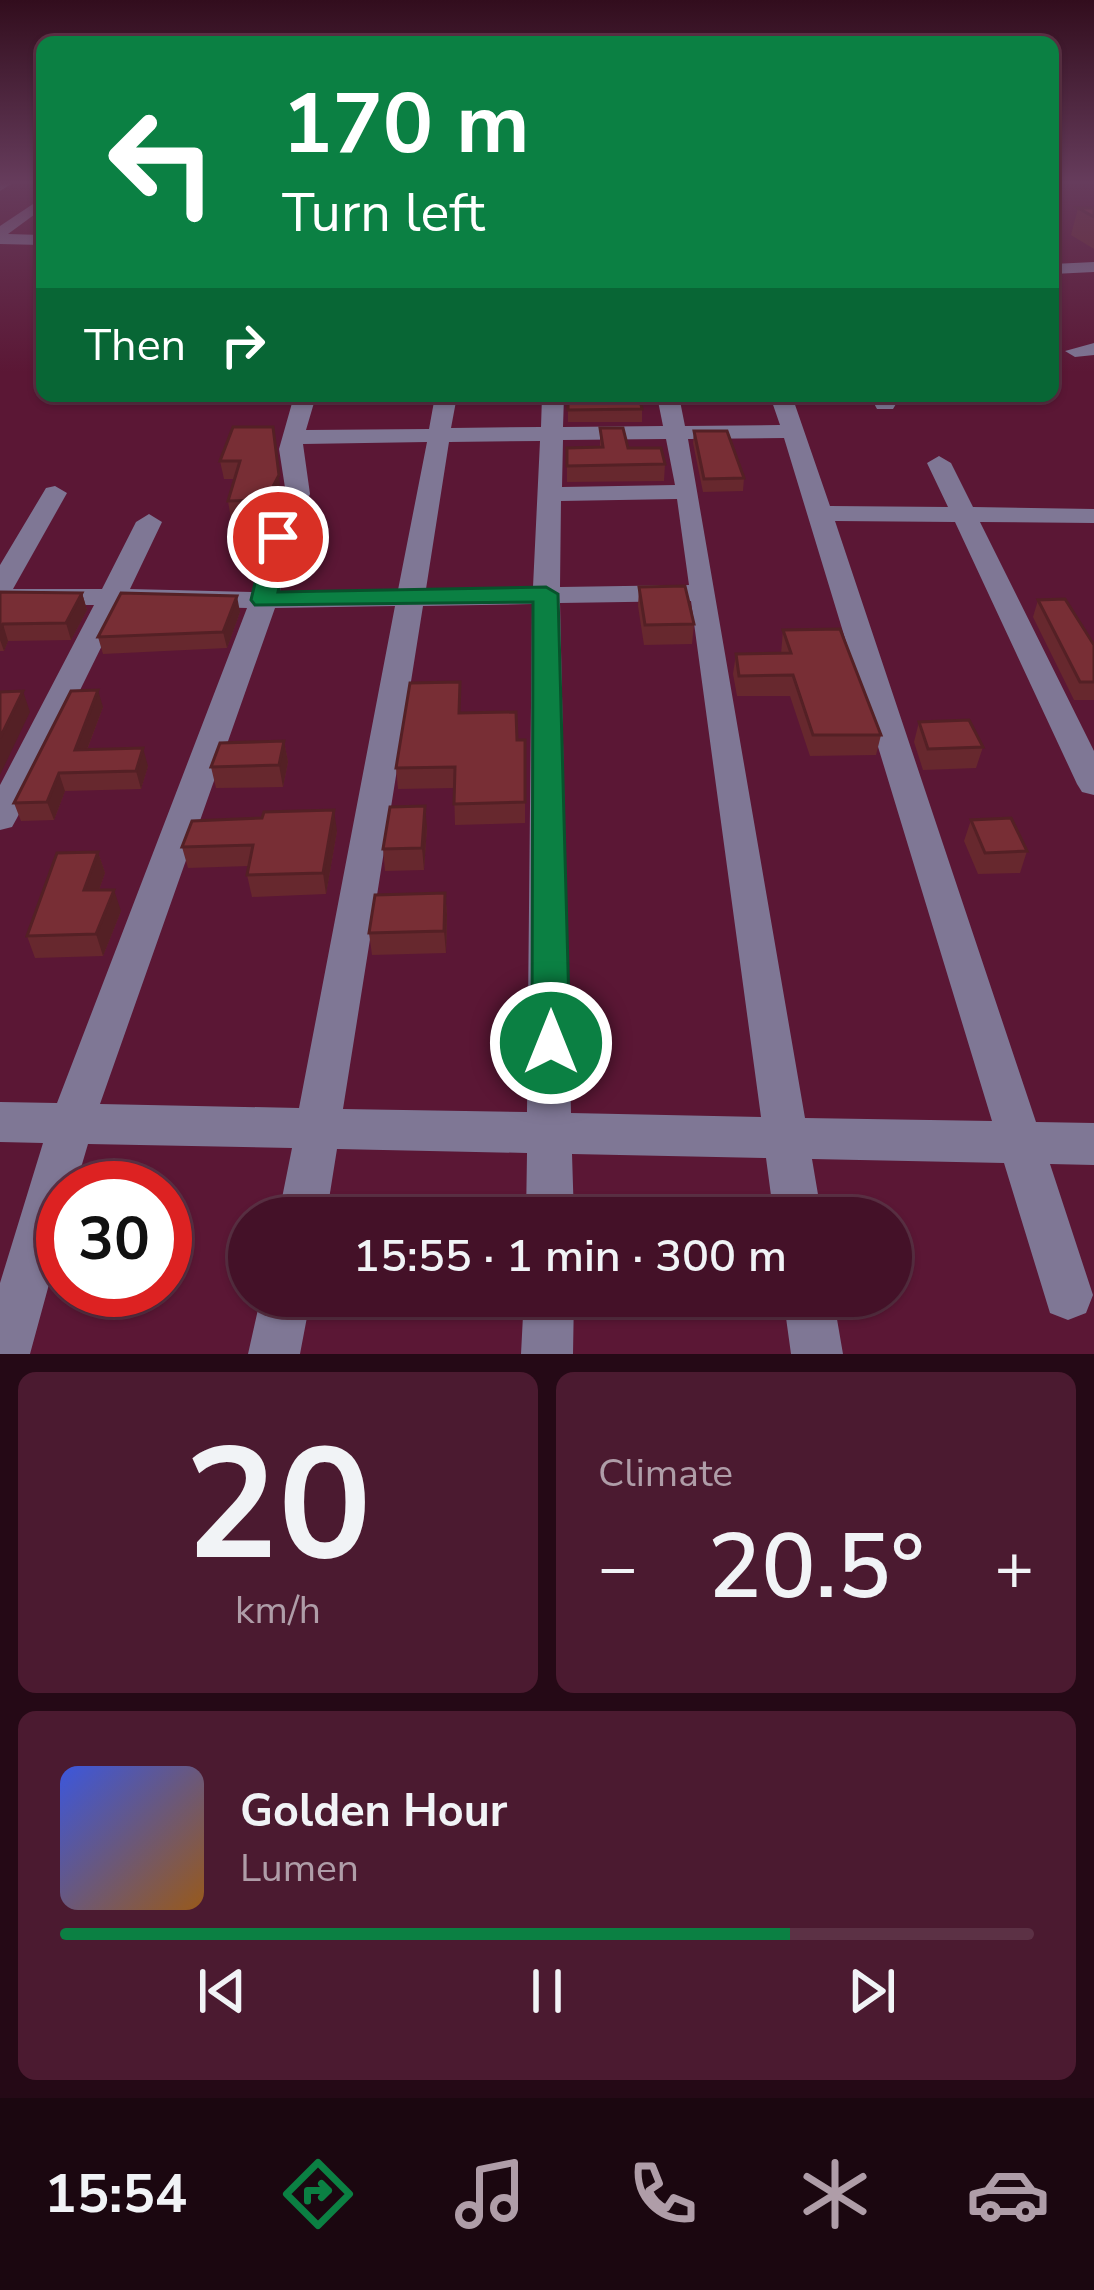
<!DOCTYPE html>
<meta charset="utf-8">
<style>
body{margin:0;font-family:"Nunito Sans",sans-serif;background:#4b1a30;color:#f1f3f6;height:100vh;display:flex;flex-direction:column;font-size:45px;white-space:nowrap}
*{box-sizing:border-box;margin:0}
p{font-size:39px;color:#af9da8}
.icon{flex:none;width:66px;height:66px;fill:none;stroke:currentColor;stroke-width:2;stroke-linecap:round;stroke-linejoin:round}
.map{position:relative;height:1354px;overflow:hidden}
.drawer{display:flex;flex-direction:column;gap:18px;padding:18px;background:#250916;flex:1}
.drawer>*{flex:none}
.guide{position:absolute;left:36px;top:36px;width:1023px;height:366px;border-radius:18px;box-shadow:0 3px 9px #0004,0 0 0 3px #5c3145;background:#0b8043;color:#fff;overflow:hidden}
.speed{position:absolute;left:36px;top:1161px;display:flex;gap:24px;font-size:60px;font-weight:700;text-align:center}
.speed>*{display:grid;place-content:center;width:156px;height:156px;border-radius:50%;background:#441128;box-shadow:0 3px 9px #0004,0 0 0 3px #5c3145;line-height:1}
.speed .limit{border:18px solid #d22;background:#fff;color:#111}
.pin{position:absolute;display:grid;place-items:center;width:102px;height:102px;color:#fff;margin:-51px;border:6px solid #fff;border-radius:50%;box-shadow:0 3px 12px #0007}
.me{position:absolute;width:132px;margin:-66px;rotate:0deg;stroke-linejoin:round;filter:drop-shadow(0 0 9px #0008)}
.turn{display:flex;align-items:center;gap:42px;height:252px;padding:0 48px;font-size:54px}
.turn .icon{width:156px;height:156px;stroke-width:2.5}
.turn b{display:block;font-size:84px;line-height:102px}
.then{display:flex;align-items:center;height:114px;padding:0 48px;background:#0003;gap:24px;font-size:45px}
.big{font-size:90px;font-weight:600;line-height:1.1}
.drawer .widget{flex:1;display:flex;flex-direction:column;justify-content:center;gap:18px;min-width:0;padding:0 42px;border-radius:18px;background:#4b1a30}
.drawer .dial{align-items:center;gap:0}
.dial b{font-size:156px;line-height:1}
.song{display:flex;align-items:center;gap:36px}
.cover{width:144px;height:144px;border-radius:18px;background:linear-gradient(135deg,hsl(230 70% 55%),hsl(30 70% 35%))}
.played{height:12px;border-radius:6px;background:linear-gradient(90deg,#0b8043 75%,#5c3145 75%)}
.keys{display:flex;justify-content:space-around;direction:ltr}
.heat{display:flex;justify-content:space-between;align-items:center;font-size:66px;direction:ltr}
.drawer .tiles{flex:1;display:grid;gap:18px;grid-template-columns:1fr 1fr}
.widget:last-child{grid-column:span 2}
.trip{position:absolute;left:228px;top:1197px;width:684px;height:120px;border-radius:60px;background:#441128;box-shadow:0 3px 9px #0004,0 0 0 3px #5c3145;font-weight:600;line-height:120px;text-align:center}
.tab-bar{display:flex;height:192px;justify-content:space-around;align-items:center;background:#1b0710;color:#af9da8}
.tab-bar .icon{width:84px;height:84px}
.tab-bar .on{color:#0b8043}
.tab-bar b{font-size:54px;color:#f1f3f6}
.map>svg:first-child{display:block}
</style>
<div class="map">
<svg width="1094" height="1354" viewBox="0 0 1094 1354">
<rect width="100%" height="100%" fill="#5b1735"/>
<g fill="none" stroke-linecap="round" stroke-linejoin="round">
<path fill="#7f7795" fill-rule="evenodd" d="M0 183H13L0 191Z
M42 198V209L8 234 42 235V245L0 244V226Z
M1094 262V272L1053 274V264Z
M1094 343V355L1075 357 1065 351Z
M294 396H316L306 430 429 429 435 396H457L451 428 541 427 542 396H564L563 427 663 426 657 396H679L685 426 780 425 770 396H792L830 506 948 507 927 463 939 456 951 463 973 507 1094 509V523L980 522 1094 751V795L1082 792 1077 784 955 522 835 521 1036 1122 1094 1123V1165L1050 1164 1093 1295 1086 1313 1068 1320 1050 1313 1004 1163 812 1159 822 1218H774L766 1158 572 1154 574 1218H526L527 1153 337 1149 326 1218H278L292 1148 88 1144 75 1188H63V1233L30 1354H0V1283L43 1143 0 1142V1102L57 1103 247 608 122 605 17 818 12 827 0 830V785L94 605H0V565L46 488 55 486 67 493 13 589H102L136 522 149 514 162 522 130 589 252 592 265 537 286 494 279 449ZM784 438 992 1121 805 1118 688 439ZM666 439 675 485 562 487 563 440ZM540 441 533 587 426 589 449 442ZM427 442 398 590 280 591 291 537 310 494 303 444ZM677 499 689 585 560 587 561 501ZM691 601 761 1117 571 1113 560 603ZM532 604 527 1112 343 1109 423 606ZM395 606 299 1108 100 1104 275 608Z
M870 396H892L896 404 893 409H877Z
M261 1296H311L300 1354H248Z
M524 1296H574L573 1354H521Z
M783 1296H833L843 1354H791Z"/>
</g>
<path fill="#67282e" d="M1078 208H1094V249L1071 235Z
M318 396H339L338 400 319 401Z
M568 396 642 409V422H568Z
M233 427 281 493 269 518 231 519 228 501 234 479H224L220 461Z
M600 428 628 448 665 464 664 481 567 482V448L600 447Z
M694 431 744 478 743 491 703 492 693 443Z
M639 587 694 624 692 644 644 645 638 606Z
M0 592 82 593 87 610 71 640 8 641 4 651H0Z
M1038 600 1094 645V700H1074L1033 617Z
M240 612 227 648 103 654 98 637Z
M783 630 881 735 876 755 810 756 790 696H737L733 674 736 654H781Z
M103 707 87 750 148 766 141 789 65 791 54 820 21 821 14 803Z
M461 713 517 740H525V823L455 825 454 788 398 789 396 768Z
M919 722 983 747 976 768 923 770 914 742Z
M284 741 288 762 283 787 216 788 211 767Z
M262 818 337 831 326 894 252 897 247 875 249 866 188 868 182 847Z
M971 820 1027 851 1020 873 978 874 964 841Z
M427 827 424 870 385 871 383 849Z
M98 852 105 873 99 890 121 911 103 956 35 958 27 936Z
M445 893 447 914 446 953 372 955 369 933Z"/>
<path fill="#542025" d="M273 427 281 493 269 518 266 500Z
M82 593 87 610 71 640 66 623Z
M237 596 240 612 227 648 223 632Z
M3 624 8 641 4 651 0 640V630Z
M98 690 103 707 80 768 75 750Z
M23 691 30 712 0 775V738Z
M284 741 288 762 283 787 279 765Z
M143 748 148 766 141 789 136 771Z
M59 773 65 791 54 820 47 802Z
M425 806 427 827 424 870 422 848Z
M334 810 337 831 326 894 323 873Z
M98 852 105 873 91 912 84 890Z
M114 890 121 911 103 956 96 934Z
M445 893 447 914 446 953 444 931Z"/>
<path fill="#782e35" stroke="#542025" stroke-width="3" d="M1078 208H1094V217Z
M568 396H639L642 409 568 410Z
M233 427H273L279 475 266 500 228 501 240 461H220Z
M600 428H623L628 448H661L665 464 567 466V448L603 447Z
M694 431H727L744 478 704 479Z
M685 586 694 624 645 625 639 587Z
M0 592 82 593 66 623 3 624 0 630Z
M121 593 237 596 223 632 98 637Z
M1065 599 1094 645V682H1080L1038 600Z
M840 629 881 735H813L793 675 739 676 736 654 791 653 783 630Z
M460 682 459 713 516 712 517 740H525V802L454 804 455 767 396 768 410 683Z
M98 690 75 750 143 748 136 771 59 773 47 802 14 803 71 691Z
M23 691 0 738V692Z
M969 720 983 747 928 749 919 722Z
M284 741 279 765 211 767 220 743Z
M425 806 422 848 383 849 390 807Z
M334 810 323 873 247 875 253 845 182 847 192 821 262 818 264 812Z
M1011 818 1027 851 985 853 971 820Z
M98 852 84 890H114L96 934 27 936 57 853Z
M445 893 444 931 369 933 375 895Z"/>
<linearGradient id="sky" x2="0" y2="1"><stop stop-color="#320d1d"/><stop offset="0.49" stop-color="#663c5c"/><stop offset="1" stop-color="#663c5c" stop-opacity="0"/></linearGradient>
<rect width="1094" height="372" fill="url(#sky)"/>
<path fill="#0b8043" stroke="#07532c" stroke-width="3" d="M278 530 290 537 278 592 546 587 558 594 570 1043 564 1055 551 1060 537 1055 532 1043 533 602 255 605 251 600 266 537Z"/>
</svg>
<div class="speed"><div class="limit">30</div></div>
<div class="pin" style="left:278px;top:537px;background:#d93025"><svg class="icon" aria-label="arrive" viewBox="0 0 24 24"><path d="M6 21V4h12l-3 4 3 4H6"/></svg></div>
<svg class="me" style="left:551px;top:1043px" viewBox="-20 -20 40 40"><circle r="17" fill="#0b8043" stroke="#fff" stroke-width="3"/><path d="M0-11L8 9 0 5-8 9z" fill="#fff"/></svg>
<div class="trip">15:55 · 1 min · 300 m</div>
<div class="guide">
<div class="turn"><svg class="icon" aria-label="left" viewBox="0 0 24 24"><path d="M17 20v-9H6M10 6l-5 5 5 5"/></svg><div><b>170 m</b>Turn left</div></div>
<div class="then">Then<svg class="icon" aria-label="right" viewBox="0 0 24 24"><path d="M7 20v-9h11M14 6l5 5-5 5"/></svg></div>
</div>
</div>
<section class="drawer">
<div class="tiles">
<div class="widget dial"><b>20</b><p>km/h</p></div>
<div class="widget"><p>Climate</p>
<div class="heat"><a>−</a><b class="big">20.5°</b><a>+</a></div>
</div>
<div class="widget">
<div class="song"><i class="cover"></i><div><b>Golden Hour</b><p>Lumen</p></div></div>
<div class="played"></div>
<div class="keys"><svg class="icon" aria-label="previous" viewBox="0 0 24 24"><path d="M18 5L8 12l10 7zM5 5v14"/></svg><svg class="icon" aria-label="pause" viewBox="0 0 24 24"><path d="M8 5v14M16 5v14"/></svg><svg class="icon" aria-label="next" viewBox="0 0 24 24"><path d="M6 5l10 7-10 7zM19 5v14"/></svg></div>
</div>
</div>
</section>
<nav class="tab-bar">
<b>15:54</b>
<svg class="icon on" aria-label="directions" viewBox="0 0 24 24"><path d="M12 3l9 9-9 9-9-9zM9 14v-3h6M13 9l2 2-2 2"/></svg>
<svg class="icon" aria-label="music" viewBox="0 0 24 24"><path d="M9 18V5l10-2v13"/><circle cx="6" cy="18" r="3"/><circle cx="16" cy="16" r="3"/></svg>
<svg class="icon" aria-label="phone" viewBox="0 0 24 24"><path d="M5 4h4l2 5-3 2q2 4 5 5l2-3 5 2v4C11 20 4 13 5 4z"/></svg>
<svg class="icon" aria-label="climate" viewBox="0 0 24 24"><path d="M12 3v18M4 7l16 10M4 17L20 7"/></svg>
<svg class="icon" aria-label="car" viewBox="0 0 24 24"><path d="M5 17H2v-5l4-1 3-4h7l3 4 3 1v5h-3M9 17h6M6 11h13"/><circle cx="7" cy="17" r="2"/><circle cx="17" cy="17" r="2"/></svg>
</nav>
